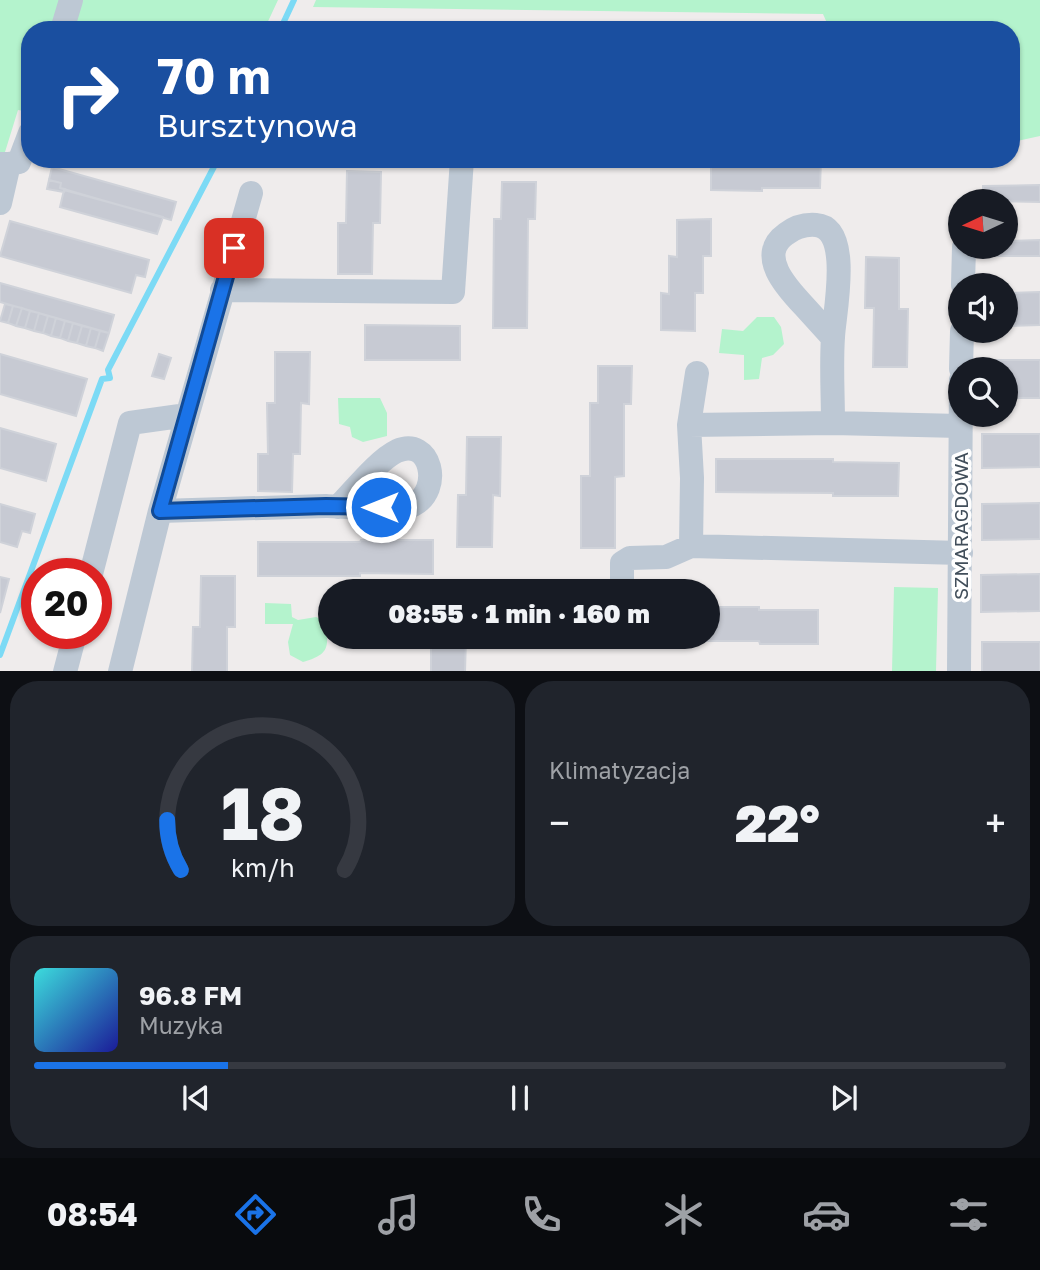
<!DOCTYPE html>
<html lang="pl">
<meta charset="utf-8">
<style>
body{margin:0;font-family:"Golos Text",sans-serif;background:#20242c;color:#f1f3f6;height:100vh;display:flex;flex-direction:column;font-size:26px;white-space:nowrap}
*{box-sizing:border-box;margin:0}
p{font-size:23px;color:#9ea1a6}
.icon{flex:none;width:38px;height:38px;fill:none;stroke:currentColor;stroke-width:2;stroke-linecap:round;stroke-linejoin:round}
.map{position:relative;height:671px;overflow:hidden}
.side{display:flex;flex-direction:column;gap:10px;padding:10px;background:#0d0f14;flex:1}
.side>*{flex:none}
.top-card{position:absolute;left:21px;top:21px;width:999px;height:147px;border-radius:28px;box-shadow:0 2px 5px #0004;background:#1a4fa0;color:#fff;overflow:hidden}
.needle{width:46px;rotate:266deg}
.buttons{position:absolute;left:948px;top:189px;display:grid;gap:14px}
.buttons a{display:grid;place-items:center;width:70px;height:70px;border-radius:50%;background:#171b24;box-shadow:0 2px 5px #0004;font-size:35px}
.speed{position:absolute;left:21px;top:558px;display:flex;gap:14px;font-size:35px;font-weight:700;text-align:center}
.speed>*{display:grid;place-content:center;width:91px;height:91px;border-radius:50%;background:#171b24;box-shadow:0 2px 5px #0004;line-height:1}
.speed .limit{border:10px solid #d22;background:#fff;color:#111}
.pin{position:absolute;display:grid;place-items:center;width:60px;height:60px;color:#fff;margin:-30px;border-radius:14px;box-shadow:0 4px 10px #0006}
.me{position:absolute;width:77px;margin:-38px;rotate:270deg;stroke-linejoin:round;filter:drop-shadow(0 0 5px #0008)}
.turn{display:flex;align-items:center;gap:24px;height:147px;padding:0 21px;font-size:32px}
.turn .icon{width:91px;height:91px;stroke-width:2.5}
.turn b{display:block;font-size:49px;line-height:60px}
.big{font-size:52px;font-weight:800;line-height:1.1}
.side .card{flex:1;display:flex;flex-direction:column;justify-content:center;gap:10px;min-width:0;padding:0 24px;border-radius:28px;background:#20242c}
.side .dial{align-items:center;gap:0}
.dial svg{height:182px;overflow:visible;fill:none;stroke:#363941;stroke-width:7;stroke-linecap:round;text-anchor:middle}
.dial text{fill:#f1f3f6;stroke:none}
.song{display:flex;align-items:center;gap:21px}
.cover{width:84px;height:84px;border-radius:10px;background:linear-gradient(135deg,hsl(180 70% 55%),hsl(240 70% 35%))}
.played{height:7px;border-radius:4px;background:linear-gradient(90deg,#1a73e8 20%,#363941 20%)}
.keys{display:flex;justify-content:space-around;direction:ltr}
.heat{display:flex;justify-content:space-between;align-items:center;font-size:38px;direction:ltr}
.side .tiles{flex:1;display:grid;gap:10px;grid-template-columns:1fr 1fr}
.card:last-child{grid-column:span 2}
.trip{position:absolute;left:318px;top:579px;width:402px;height:70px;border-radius:35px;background:#171b24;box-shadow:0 2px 5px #0004;font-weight:800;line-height:70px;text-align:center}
.dock{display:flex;height:112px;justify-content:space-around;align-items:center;background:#090b0e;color:#9ea1a6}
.dock .icon{width:49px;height:49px}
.dock .on{color:#1a73e8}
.dock b{font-size:32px;color:#f1f3f6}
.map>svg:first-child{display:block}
</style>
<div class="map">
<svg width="1040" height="672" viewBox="0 0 1040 672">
<rect width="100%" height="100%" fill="#efecec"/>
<path fill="#b4f3cd" d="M0 0H278L264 30H30V112L18 110 5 152 0 155Z
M316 0H1040V136L1012 142V30H830L823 14 313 7Z
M757 317H774L781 327 784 344 773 355 762 358 759 379 744 380V355L719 353 722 329 743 331Z
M338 398H380L387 413V436L363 442 352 437 350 427 339 424Z
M894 587 938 588 936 671H892Z
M265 603 291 604 292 617 298 620 316 617 325 621C329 647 330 654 303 662L290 655 288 642 293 624H265Z"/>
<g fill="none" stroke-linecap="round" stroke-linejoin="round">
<path stroke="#7cdaf5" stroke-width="6" d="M280 30 294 0
M0 655 102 379 110 378 108 370 218 159"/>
</g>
<path fill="#c7cad3" stroke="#cfd2d9" stroke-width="2" d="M711 159H821L820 188H762V191L711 190Z
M52 167 176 202 171 220 60 188 61 183 49 180Z
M347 171 381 172 380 223H373L372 274H338V223H346Z
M49 180 61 183 60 188 65 189 64 192 47 189Z
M502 182H536L535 219H528L527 328H493L494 219H501Z
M1040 185V202L983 201V186Z
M64 190 163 217 157 234 60 207Z
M711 219V256H703V293H695V331L661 330V293L669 294V256L677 257V220Z
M10 221 149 260 145 277 136 275 131 293 0 256Z
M1040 240V256H982V247H1006V241Z
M866 257 899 258V309H908L907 367H873L874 308H865Z
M0 283 114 315 109 333 0 302Z
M1040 292V325L1006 326V293Z
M5 304 13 306 8 323 0 321Z
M13 306 22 308 16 326 8 323Z
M22 308 30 311 25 328 16 326Z
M30 311 39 313 34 331 25 328Z
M39 313 48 316 43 333 34 331Z
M48 316 56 318 51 336 43 333Z
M56 318 65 321 60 338 51 336Z
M65 321 73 323 68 341 60 338Z
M73 323 82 326 77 343 68 341Z
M365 325 460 326V360H365Z
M82 326 91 328 86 346 77 343Z
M91 328 100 331 95 348 86 346Z
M100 331 109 333 103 351 95 348Z
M275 352H310L309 404 301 403 300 454H293L292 492 258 491V454H268L267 403H275Z
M0 354 87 379 76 416 0 394Z
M159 354 171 358 164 379 152 376Z
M981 360H1040V398H1006V369H981Z
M598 366H632L631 404H624V476L615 477V548H581V476H590V403H598Z
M0 428 56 444 46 481 0 468Z
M982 434H1040V467L982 468Z
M467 437H501L500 496 493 495 492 547H457L458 495H466Z
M716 459H833V462L899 463 898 496H833V493L716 492Z
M1040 503V539L982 540V504Z
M0 504 35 514 30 533 22 531 17 547 0 542Z
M361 540H433V574L360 573V576H258V542H360Z
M1040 574V611L981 612V575Z
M201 576H235V627H227V672H192L193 627H200Z
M0 577 9 579 0 613Z
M709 607H759V610H818V644H760L759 641H635V637H709Z
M431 637H466L465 672H431Z
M982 642H1040V672H982Z"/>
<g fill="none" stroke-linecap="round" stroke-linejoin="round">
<path stroke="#bdc8d4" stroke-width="24" d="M62 30 71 0
M0 164H9L0 203
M9 164 19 162 30 133
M963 285 964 247
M222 290 453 292 462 159
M833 338C823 327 813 316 804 306 787 288 756 255 786 234 795 227 804 224 816 225 853 228 834 314 833 337 831 366 833 395 833 423L960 426
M961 369 962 331
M833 423 689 425 692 478 691 546 961 553
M689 425 697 373
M160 511 326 506C342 507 401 511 413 505 443 490 431 436 397 451 378 460 354 491 338 507
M91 574 130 423 187 415
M622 592V563L630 558 666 557 691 546
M65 672 75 634
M120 672 160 511 251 193
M959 672 961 380"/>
</g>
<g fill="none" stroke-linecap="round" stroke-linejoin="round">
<g stroke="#114b97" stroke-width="18">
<path id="route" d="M234 248 160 511 326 506 381 507"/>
</g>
<use href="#route" stroke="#1a73e8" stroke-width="12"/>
</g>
<g text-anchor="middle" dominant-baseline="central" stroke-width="7" stroke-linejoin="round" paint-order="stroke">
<g font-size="19" fill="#424f5b" stroke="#fff">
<text transform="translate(960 526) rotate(-90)">SZMARAGDOWA</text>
</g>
</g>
</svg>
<div class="buttons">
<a><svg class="needle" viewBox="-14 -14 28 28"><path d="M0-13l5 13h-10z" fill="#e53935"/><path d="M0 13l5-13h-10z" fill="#9ea1a6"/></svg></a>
<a><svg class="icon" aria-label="sound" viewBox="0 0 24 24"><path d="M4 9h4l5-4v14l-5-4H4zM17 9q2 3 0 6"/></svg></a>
<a><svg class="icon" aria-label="search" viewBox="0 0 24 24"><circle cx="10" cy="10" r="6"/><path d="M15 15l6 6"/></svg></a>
</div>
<div class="speed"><div class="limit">20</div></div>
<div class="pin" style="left:234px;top:248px;background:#d93025"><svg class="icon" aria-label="arrive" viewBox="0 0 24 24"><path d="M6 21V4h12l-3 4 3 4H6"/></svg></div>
<svg class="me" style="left:381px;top:507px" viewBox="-20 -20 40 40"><circle r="17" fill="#1a73e8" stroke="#fff" stroke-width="3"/><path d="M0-11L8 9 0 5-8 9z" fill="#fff"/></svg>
<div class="trip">08:55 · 1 min · 160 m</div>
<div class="top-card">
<div class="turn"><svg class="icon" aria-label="right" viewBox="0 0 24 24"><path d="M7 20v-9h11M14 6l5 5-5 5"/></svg><div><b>70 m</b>Bursztynowa</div></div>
</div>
</div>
<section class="side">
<div class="tiles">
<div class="card dial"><svg viewBox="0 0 100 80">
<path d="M14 69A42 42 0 1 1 86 69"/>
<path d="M14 69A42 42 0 0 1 8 47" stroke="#1a73e8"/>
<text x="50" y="56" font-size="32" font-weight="700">18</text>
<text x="50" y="72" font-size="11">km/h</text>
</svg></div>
<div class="card"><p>Klimatyzacja</p>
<div class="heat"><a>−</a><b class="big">22°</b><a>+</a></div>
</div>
<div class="card">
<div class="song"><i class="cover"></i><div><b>96.8 FM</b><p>Muzyka</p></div></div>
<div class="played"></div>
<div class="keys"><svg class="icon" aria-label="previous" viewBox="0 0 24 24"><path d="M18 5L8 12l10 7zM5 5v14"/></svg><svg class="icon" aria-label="pause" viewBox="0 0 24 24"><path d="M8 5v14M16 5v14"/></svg><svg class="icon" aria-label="next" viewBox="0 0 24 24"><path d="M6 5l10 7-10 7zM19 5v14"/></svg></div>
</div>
</div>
</section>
<nav class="dock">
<b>08:54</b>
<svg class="icon on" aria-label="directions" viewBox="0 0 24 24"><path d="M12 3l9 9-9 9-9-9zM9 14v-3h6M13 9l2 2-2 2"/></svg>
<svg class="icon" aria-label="music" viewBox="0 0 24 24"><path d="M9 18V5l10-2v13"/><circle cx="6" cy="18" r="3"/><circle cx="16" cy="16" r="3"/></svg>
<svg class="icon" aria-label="phone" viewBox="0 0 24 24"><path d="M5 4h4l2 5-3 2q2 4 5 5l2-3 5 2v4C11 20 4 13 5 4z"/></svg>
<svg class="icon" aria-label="climate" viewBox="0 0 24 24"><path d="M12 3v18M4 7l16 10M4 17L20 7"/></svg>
<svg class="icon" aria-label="car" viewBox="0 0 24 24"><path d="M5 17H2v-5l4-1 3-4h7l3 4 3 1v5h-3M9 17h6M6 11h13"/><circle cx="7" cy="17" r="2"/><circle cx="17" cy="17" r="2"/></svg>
<svg class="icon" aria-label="filters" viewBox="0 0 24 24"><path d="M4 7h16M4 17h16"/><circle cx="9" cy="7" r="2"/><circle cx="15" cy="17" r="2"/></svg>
</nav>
